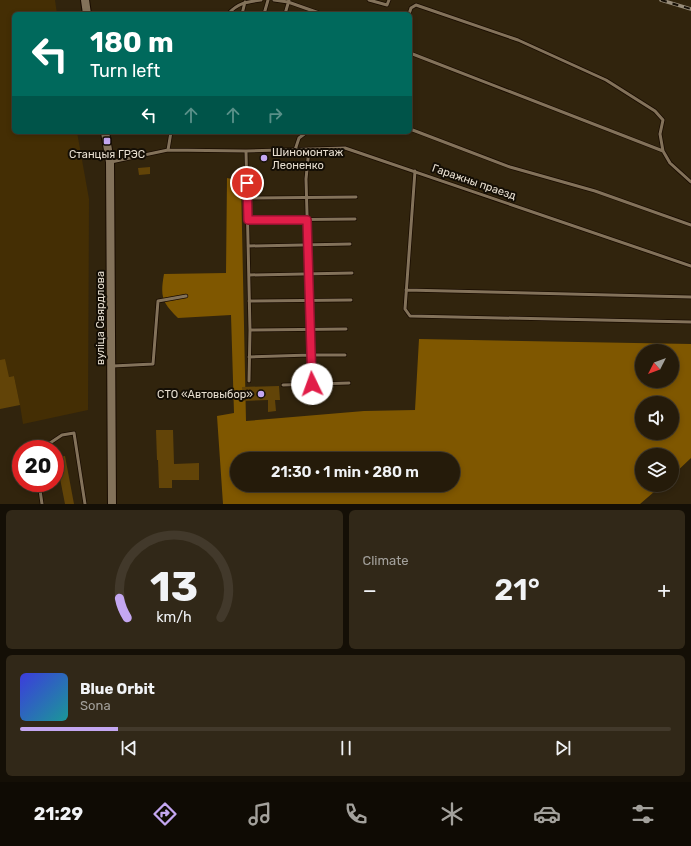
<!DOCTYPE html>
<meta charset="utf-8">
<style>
body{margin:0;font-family:Rubik,sans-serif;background:#312818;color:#f1f3f6;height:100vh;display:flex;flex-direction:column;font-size:15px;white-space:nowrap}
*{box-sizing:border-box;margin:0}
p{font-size:13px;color:#a3a19c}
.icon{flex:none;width:22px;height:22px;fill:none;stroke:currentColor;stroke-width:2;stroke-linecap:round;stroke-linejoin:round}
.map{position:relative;height:504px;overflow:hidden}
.details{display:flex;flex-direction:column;gap:6px;padding:6px;background:#140f06;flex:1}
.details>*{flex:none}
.top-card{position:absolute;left:12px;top:12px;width:400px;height:122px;border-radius:6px;box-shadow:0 2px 6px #0003,0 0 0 1px #42392b;background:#00695c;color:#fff;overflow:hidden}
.needle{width:26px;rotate:228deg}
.buttons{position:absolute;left:635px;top:344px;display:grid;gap:8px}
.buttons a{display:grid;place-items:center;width:44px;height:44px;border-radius:50%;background:#251b0a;box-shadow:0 2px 6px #0003,0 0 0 1px #42392b;font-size:20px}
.speed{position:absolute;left:12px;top:440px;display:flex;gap:8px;font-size:20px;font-weight:700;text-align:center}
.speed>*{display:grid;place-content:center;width:52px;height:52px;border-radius:50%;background:#251b0a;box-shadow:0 2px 6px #0003,0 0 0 1px #42392b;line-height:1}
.speed .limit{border:6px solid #d22;background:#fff;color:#111}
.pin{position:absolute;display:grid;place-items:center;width:34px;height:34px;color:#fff;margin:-17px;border:2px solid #fff;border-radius:50%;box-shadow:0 1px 4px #0007}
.me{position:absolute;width:44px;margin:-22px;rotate:357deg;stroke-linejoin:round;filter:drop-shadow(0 0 3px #0008)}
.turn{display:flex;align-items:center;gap:14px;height:84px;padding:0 12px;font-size:18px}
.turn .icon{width:52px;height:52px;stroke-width:2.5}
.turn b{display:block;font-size:28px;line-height:34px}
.lanes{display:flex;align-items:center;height:38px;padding:0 12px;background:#0003;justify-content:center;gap:20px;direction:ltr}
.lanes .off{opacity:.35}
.big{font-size:30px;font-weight:600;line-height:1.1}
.details .tile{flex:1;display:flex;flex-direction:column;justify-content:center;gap:6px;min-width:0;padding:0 14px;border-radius:6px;background:#312818}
.details .dial{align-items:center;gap:0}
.dial svg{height:104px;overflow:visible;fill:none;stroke:#42392b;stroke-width:7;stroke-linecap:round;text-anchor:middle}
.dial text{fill:#f1f3f6;stroke:none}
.song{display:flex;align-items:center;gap:12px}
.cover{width:48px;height:48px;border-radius:6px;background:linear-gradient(135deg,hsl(240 70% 55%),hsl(180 70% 35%))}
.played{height:4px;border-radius:2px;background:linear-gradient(90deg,#c4a7f1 15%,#42392b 15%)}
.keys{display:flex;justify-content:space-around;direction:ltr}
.heat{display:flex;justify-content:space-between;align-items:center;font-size:22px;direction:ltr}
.details .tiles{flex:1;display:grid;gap:6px;grid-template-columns:1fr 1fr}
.tile:last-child{grid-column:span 2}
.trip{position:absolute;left:230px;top:452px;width:230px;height:40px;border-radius:20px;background:#251b0a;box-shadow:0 2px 6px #0003,0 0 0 1px #42392b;font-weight:600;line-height:40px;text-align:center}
.tabs{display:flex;height:64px;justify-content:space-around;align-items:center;background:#0f0b04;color:#a3a19c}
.tabs .icon{width:28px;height:28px}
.tabs .selected{color:#c4a7f1}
.tabs b{font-size:18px;color:#f1f3f6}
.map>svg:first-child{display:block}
</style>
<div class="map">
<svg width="691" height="504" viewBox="0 0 691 504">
<rect width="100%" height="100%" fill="#31240d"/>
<path fill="#442e04" d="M0 0H55L57 14H14V132H77L89 199 88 410 23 424 20 405 14 376 9 377 0 360Z"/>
<path fill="#7f5700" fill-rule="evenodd" d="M227 178 241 181 246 421 364 411 415 410 419 339 691 344V458L672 476V455H642V485H662L640 504H223L217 416 234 413 231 315 178 318C162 302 160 297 164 274L226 273ZM642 351H672V381H642ZM642 403H672V433H642ZM237 459H453V485H237Z"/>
<path fill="#624408" d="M150 167V174L139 175 138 168Z
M5 359 9 377 14 376 20 405 0 409V360Z
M279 386 280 400H275L276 411 268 412V400L243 401 242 387Z
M156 430H173L174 464 199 463V480H172V488H159L158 460H157Z
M65 456 74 504H65L56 458Z"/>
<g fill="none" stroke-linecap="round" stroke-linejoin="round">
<g stroke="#190c00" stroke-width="4.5">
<path id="lane" d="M274 0 288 2 322 14
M369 0 387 5 389 0
M228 14C238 3 246 2 261 0
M242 14 245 2
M264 14 268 0
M285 14 289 0
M409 14 411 8 416 5 518 40 606 80 655 111 663 120 660 134 663 151
M410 53 663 151 670 163 691 182
M410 129 510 167 595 191 691 225
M309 149 306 179 312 384
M168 150 171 132
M295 150 299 138 307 132
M246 151 250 330 249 381
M111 162 168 150 246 151 345 148 691 266
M415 171 405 309 410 316 691 322
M247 198 356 197
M247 220 355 219
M248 246 350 244
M249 275 352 273
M406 290 691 297
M249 301 351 300
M250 330 346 329
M249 357 310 355H345
M113 366 153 364 158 301 186 296
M283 385 349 383
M41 449 62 435 74 433 85 504
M39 483 42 504"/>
</g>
<g stroke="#190c00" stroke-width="10">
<path id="secondary" d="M85 0 87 14
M105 132 110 162 112 504"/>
</g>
<use href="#lane" stroke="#83725a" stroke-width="3"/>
<use href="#secondary" stroke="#83725a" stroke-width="8"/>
<g stroke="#988d7b" stroke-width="3.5">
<path id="rail" d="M661 0 691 9"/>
</g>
<use href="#rail" stroke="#140e05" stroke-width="2" stroke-dasharray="6" stroke-linecap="butt"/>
</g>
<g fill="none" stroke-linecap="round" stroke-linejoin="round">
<g stroke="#92132f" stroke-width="10">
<path id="route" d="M247 183 248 220H307L312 384"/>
</g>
<use href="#route" stroke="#e11d48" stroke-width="7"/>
</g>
<g fill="#c4a7f1" stroke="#140e05" stroke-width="1.5">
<rect x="103" y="137" width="8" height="8" rx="2"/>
<circle cx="264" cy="158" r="4"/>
<circle cx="261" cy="394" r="4"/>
</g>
<g text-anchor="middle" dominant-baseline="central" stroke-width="4" stroke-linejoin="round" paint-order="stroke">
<g font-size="11" fill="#e8dfd1" stroke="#140e05" text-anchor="start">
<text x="272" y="152">Шиномонтаж<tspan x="272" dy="13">Леоненко</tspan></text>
<text x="107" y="154" text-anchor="middle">Станцыя ГРЭС</text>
<text x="253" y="394" text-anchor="end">СТО «Автовыбор»</text>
</g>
<g font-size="11" fill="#e8dfd1" stroke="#140e05">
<text transform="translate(474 182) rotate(19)">Гаражны праезд</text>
<text transform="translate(100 318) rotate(-90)">вуліца Свярдлова</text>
</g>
</g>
</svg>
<div class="buttons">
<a><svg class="needle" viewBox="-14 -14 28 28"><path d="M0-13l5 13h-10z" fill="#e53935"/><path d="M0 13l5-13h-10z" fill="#a3a19c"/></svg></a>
<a><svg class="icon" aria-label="sound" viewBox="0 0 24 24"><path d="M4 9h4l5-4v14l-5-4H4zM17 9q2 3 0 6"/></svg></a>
<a><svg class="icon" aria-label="layers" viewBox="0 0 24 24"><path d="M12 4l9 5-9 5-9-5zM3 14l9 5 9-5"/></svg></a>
</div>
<div class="speed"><div class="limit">20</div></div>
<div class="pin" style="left:247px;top:183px;background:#d93025"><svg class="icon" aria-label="arrive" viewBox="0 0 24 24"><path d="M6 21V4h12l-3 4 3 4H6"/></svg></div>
<svg class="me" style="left:312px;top:384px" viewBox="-20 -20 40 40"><circle r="19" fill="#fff"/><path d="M0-13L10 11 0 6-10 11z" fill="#e11d48"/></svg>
<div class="trip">21:30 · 1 min · 280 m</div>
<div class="top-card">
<div class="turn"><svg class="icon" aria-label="left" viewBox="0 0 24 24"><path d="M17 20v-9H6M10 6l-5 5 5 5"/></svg><div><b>180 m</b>Turn left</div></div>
<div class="lanes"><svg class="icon" aria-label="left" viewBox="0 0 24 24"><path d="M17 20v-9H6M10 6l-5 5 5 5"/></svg><svg class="icon off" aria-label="ahead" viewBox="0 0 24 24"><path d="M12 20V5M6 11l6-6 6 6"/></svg><svg class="icon off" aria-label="ahead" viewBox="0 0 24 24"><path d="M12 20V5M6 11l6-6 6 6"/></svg><svg class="icon off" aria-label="right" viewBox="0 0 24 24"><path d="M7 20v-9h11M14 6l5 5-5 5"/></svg></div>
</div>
</div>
<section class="details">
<div class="tiles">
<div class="tile dial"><svg viewBox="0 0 100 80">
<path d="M14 69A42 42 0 1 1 86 69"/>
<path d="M14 69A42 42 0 0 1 8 54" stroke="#c4a7f1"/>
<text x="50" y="56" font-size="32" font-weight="700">13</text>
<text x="50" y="72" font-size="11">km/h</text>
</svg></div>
<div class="tile"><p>Climate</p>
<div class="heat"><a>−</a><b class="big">21°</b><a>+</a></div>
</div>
<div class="tile">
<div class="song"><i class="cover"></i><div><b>Blue Orbit</b><p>Sona</p></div></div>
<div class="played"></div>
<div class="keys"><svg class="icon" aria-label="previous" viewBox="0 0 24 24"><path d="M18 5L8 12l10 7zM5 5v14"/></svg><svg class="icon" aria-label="pause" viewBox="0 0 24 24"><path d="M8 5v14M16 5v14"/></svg><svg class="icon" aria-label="next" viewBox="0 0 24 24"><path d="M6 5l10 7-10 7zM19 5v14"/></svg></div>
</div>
</div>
</section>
<nav class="tabs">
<b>21:29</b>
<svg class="icon selected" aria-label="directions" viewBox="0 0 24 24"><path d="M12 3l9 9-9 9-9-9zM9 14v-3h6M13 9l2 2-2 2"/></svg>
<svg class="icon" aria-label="music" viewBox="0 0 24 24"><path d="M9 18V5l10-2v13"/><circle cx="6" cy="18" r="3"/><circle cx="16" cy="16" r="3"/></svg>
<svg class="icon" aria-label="phone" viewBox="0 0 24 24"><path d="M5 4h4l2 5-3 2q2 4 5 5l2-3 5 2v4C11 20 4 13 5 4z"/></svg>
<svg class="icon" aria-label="climate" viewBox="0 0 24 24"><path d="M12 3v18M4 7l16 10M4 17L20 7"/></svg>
<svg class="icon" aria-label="car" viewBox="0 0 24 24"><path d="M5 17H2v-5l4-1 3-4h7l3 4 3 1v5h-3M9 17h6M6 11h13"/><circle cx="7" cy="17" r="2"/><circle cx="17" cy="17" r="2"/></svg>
<svg class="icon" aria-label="filters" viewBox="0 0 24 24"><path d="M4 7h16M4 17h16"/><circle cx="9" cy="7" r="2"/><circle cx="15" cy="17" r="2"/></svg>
</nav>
